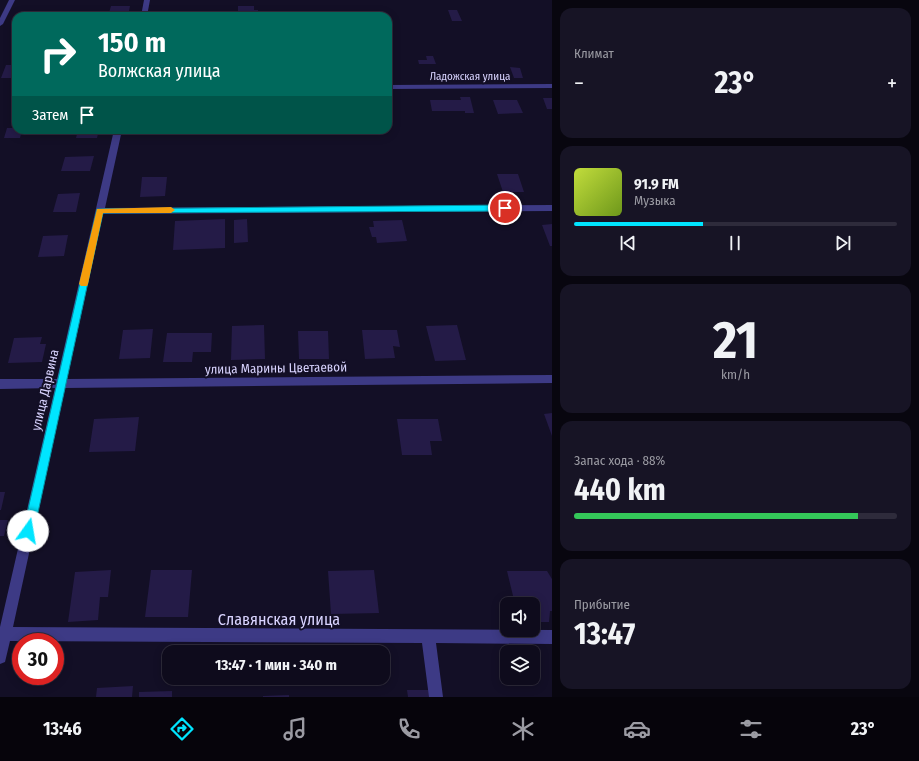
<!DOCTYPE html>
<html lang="ru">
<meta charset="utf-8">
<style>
body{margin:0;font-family:"Fira Sans Condensed",sans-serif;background:#171425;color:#f1f3f6;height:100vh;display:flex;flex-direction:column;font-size:15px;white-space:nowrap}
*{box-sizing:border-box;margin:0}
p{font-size:13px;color:#9b9ba3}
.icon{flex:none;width:22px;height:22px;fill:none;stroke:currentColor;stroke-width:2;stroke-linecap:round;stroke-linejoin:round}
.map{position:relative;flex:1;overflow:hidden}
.details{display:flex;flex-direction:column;gap:8px;padding:8px;background:#08060f;width:367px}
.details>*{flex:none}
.guide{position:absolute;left:12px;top:12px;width:380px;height:122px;border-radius:12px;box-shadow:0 2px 10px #0003,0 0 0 1px #2e2b3b;background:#00695c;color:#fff;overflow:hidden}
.controls{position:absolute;left:500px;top:597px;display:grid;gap:8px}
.controls a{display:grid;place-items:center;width:40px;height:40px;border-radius:8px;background:#0e0b1c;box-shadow:0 2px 10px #0003,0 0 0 1px #2e2b3b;font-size:20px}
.speed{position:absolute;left:12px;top:633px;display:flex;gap:8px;font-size:20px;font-weight:700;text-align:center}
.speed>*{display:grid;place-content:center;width:52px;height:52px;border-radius:50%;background:#0e0b1c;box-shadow:0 2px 10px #0003,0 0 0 1px #2e2b3b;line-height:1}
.speed .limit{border:6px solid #d22;background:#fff;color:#111}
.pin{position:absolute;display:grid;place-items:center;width:34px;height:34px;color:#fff;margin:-17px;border:2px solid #fff;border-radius:50%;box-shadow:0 1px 4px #0007}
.me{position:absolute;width:44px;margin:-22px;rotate:13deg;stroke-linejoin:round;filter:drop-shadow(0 0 3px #0008)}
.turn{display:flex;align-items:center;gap:14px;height:84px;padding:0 20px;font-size:18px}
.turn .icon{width:52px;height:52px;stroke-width:2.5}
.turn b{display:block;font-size:28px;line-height:34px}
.then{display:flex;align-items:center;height:38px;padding:0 20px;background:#0003;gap:8px;font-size:15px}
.big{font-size:30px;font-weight:700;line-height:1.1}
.details .widget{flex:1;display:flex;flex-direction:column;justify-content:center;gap:6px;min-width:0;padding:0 14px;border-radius:12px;background:#171425}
.details .dial{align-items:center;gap:0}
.dial b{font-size:52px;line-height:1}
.song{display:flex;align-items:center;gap:12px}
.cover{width:48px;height:48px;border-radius:6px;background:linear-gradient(135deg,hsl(70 70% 55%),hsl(80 70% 35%))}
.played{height:4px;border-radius:2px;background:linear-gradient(90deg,#00e5ff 40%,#2e2b3b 40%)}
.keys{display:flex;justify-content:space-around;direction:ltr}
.heat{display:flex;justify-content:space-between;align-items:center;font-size:22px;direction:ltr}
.charge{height:6px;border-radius:3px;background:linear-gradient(90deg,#34c759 88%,#2e2b3b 0)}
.trip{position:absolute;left:162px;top:645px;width:228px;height:40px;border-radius:12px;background:#0e0b1c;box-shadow:0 2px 10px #0003,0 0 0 1px #2e2b3b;font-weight:700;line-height:40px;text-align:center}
.dock{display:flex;height:64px;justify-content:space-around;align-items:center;background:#06040b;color:#9b9ba3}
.dock .icon{width:28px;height:28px}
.dock .on{color:#00e5ff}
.dock b{font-size:18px;color:#f1f3f6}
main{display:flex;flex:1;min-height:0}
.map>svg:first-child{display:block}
</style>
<main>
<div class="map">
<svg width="552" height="697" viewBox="0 0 552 697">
<rect width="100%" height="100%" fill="#130f26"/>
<path fill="#241b47" d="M111 6H130L128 16H108Z
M238 6H254V10H258V16H238Z
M448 10H457L462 21H452Z
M426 56H433L436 64H419L418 60H427Z
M6 65H16V78H1Z
M510 67 520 68 523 78H514Z
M460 97H470L474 113H465V111H432L430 100H461Z
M543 98H552V109H547Z
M493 100H517L523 113 498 114Z
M7 128H16V130H22L20 138H4Z
M78 130H99L97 138H76Z
M94 156 90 171H61L65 157Z
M497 174H518L524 192H503Z
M142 177H167L165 196 140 197Z
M80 193 76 212H53L58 194Z
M225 219V248L173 250 175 221Z
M247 219 248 242 234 243V220Z
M402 220 407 241 377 243 376 237H372L369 227H374L373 221Z
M552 224V246H550L542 225Z
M68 235 64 256 38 257 43 236Z
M264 325 265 359 231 360 232 326Z
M457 325 466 360 435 361 426 326Z
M153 329 150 358 119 359 123 330Z
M362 330H397L400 347 393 346 395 358 365 359Z
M298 331H328L329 359H299Z
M167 333H212L211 352H193L192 362H163Z
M42 337 40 344H46L42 362 8 363 14 338Z
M552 413V436L544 414Z
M139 417 135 451 89 452 94 419Z
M397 419H438L442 441H430L432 455H402Z
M0 492H5L1 510H0Z
M0 520H8L4 536H0Z
M111 570 108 597H100L98 620 68 622 75 572Z
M151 570H192L188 617H145Z
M374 570 379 613 331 614 328 571Z
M507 571H547L552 579V611H550L549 622H533V604H515Z
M133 686 132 697H96L97 688Z
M407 690H430V697H408Z
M172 691V697H139V692Z
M289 695V697H263V696Z"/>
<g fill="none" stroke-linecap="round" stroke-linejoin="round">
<path fill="#3d3a85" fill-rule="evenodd" d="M9 0H15L3 24 0 26V18Z
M144 0H150L147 16H141Z
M552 84V88L388 89V85Z
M114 130H122L105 208 552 205V211L103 214 67 379 552 375V383L65 388 13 627 552 630V644L436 643 443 697H429L422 643 10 641 5 662 0 664V627L55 388 0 389V379H57Z"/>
</g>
<path fill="#00e5ff" stroke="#0095a6" d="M505 205 509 208 505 211 103 213 34 531 32 535 28 536 24 535 23 531 97 209Z"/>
<path fill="#f59e0b" d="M171 207 175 210 171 213H103L88 284 87 286H81L79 284 97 209Z"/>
<g text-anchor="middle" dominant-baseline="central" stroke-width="4" stroke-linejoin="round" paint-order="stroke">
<g font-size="11" fill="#d9d4ff" stroke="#130f26">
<text x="470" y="76">Ладожская улица</text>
</g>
<g font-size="13" fill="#d9d4ff" stroke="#130f26">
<text transform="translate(276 368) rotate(-1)">улица Марины Цветаевой</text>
<text transform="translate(45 390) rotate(-77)">улица Дарвина</text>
</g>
<g font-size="16" fill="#d9d4ff" stroke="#130f26">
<text x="279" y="619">Славянская улица</text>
</g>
</g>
</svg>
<div class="controls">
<a><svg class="icon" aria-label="sound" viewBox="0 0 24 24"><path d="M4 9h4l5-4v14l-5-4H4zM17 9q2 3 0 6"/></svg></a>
<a><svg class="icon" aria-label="layers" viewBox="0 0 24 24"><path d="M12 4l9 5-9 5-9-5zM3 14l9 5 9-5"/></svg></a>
</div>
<div class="speed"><div class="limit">30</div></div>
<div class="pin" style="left:505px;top:208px;background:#d93025"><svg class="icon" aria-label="arrive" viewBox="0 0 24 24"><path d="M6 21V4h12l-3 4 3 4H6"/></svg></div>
<svg class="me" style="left:28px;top:531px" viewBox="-20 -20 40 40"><circle r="19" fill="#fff"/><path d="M0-13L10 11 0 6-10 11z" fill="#00e5ff"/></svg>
<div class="trip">13:47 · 1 мин · 340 m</div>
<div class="guide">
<div class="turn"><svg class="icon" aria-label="right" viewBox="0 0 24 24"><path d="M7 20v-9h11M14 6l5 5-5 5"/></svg><div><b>150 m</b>Волжская улица</div></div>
<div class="then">Затем<svg class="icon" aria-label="arrive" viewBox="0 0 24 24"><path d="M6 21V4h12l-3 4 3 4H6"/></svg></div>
</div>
</div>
<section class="details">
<div class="widget"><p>Климат</p>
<div class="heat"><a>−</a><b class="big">23°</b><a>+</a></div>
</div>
<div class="widget">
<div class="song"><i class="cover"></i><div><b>91.9 FM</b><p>Музыка</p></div></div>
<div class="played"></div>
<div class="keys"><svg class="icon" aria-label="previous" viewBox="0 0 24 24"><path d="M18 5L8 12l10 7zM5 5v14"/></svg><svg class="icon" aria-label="pause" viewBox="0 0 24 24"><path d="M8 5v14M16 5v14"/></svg><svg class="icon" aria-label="next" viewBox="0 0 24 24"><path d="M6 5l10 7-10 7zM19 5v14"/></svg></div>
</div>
<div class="widget dial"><b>21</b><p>km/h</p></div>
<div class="widget"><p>Запас хода · 88%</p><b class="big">440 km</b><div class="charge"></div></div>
<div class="widget"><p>Прибытие</p><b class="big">13:47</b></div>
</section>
</main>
<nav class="dock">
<b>13:46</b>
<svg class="icon on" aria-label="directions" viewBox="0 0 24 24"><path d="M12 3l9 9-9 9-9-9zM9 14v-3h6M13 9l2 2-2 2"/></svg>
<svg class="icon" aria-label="music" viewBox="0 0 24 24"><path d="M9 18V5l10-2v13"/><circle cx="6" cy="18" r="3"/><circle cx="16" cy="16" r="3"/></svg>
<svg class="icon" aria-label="phone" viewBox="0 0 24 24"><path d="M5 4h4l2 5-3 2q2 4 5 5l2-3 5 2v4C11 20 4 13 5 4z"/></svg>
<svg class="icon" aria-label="climate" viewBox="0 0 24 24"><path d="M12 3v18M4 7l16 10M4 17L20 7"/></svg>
<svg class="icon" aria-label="car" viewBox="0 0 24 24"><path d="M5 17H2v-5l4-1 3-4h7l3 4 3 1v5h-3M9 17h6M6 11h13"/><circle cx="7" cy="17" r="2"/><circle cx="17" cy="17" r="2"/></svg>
<svg class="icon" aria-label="filters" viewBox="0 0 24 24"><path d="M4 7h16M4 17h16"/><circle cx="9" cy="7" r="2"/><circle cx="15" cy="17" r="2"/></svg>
<b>23°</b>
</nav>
